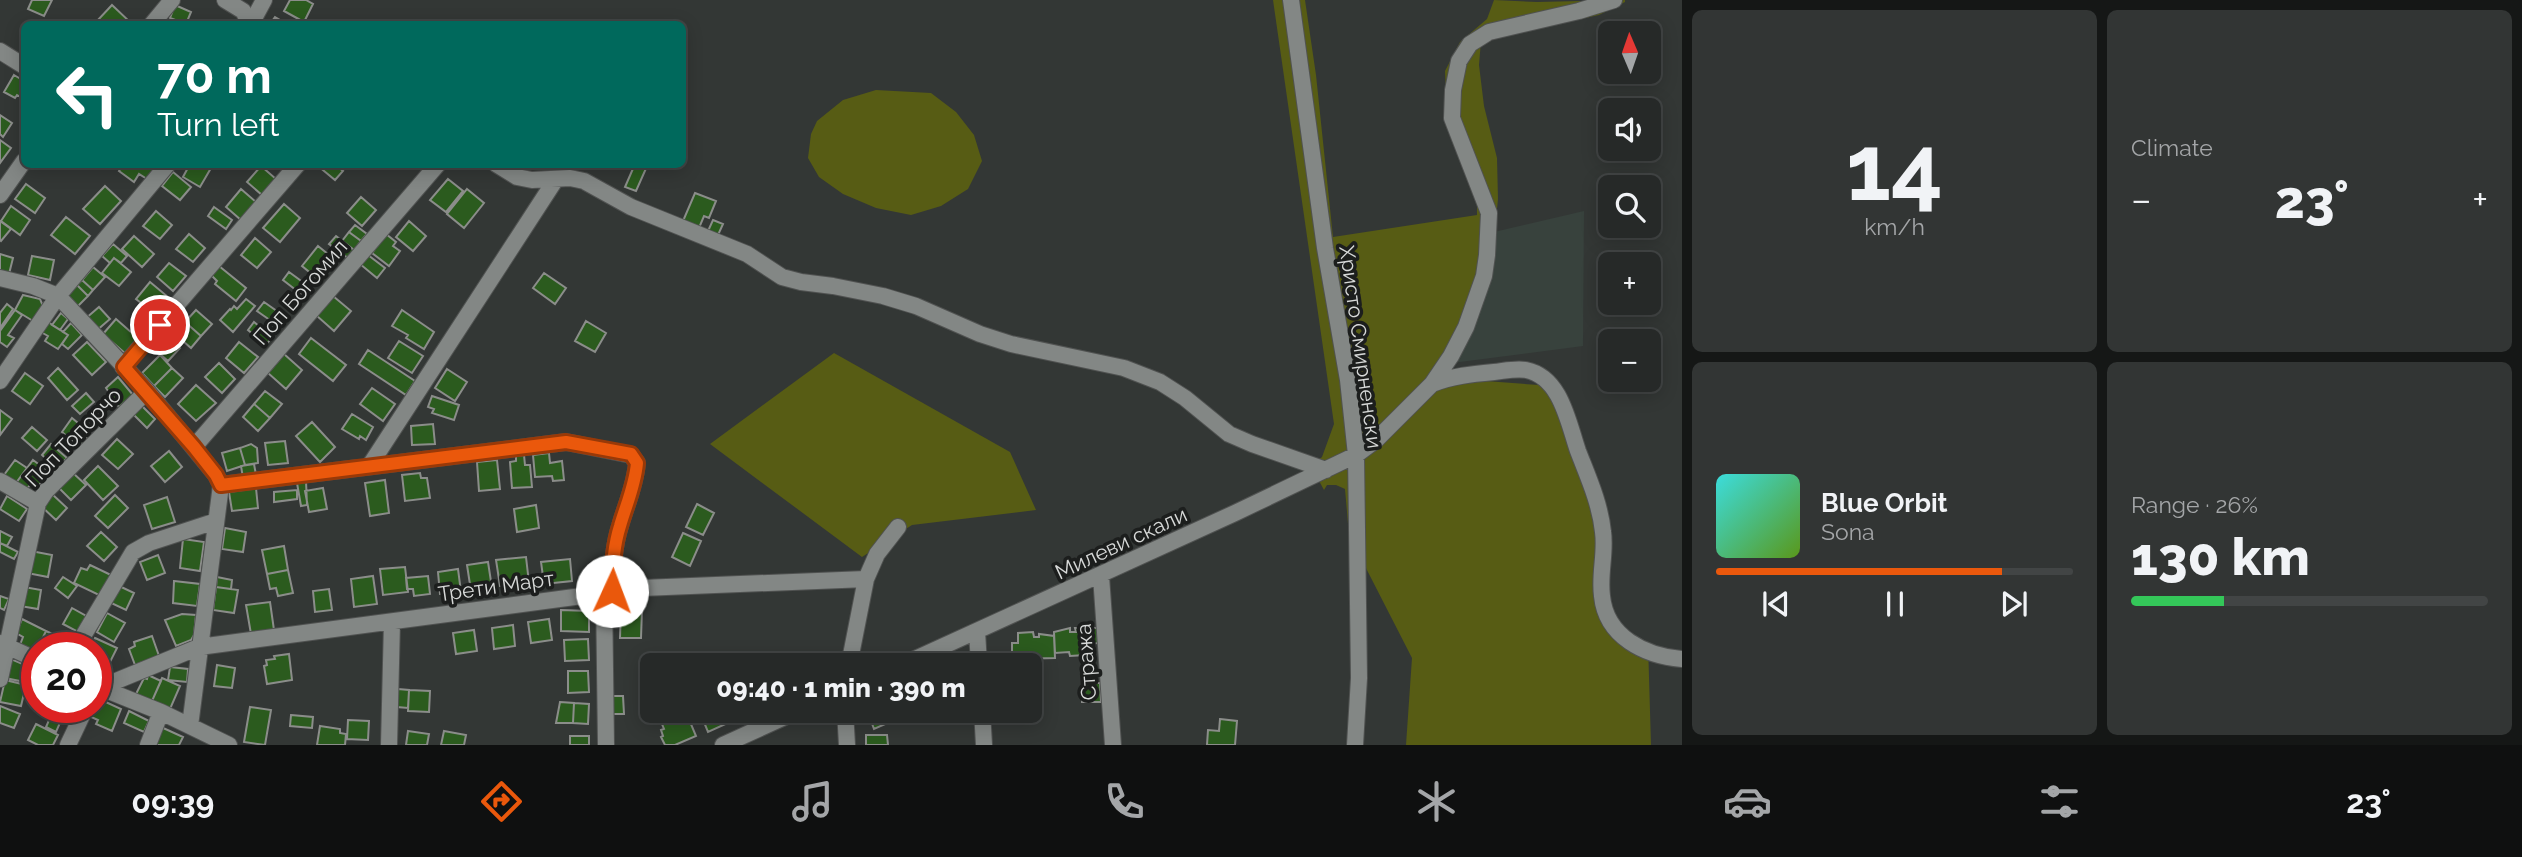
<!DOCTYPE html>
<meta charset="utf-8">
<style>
body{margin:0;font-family:Raleway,sans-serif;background:#323534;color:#f1f3f6;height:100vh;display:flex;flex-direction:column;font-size:26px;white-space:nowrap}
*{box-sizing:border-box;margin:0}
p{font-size:23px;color:#a4a6a8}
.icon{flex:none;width:38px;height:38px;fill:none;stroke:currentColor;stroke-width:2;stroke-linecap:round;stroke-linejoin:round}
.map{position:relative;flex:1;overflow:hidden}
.details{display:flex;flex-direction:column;gap:10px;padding:10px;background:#151716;width:840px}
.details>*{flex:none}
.guide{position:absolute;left:21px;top:21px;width:665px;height:147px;border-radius:10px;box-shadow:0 4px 18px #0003,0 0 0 2px #424545;background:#00695c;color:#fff;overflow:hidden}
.needle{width:46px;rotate:358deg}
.fabs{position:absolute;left:1598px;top:21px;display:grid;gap:14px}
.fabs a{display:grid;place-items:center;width:63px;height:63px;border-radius:10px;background:#262928;box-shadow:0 4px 18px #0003,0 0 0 2px #424545;font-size:35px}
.speed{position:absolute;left:21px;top:632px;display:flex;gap:14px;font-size:35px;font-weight:700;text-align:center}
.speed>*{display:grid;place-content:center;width:91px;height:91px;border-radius:50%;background:#262928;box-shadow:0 4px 18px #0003,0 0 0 2px #424545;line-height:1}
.speed .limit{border:10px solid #d22;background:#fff;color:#111}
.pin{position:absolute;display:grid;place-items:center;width:60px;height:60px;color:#fff;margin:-30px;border:4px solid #fff;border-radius:50%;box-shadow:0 2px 7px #0007}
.me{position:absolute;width:77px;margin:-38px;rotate:2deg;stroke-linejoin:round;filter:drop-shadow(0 0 5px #0008)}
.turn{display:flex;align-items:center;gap:24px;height:147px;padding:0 21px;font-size:32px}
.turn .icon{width:91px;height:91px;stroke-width:2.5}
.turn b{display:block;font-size:49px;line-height:60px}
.big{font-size:52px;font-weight:800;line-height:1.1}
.details .widget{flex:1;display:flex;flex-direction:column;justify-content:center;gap:10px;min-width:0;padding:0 24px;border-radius:10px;background:#323534}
.details .dial{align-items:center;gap:0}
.dial b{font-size:91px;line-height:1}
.song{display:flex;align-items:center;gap:21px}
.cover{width:84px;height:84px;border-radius:10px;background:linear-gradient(135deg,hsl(180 70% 55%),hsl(90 70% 35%))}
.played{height:7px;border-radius:4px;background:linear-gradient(90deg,#ea580c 80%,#424545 80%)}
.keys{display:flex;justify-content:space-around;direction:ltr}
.heat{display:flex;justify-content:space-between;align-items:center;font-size:38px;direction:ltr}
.charge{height:10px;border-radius:5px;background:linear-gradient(90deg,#34c759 26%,#424545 0)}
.details .tiles{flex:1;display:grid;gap:10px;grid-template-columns:repeat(2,1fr)}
.trip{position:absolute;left:640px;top:653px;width:402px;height:70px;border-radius:10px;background:#262928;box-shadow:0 4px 18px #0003,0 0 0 2px #424545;font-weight:800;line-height:70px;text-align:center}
.tabs{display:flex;height:112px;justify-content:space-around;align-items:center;background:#0f1010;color:#a4a6a8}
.tabs .icon{width:49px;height:49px}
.tabs .current{color:#ea580c}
.tabs b{font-size:32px;color:#f1f3f6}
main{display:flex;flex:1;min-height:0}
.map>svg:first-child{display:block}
</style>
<main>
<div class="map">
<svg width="1682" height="745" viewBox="0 0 1682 745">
<rect width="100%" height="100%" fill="#333735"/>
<path fill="#38423d" d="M1584 211 1583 346 1444 364 1494 232Z"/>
<path fill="#575c14" d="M1273 0H1305L1316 75 1333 237 1477 215V191L1447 123 1445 71 1460 42 1487 19 1494 0 1537 2 1625 0V2L1599 15 1481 41 1479 65 1484 106 1497 158 1498 199 1490 280 1444 364 1459 379 1539 385 1554 397 1604 537 1601 591 1620 625 1632 638 1648 643 1651 745H1406L1412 658 1349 535 1345 489 1336 485H1327L1324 490 1311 466 1322 457 1334 424Z
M876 90 931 93 956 112 974 135 982 161 968 189 941 206 911 215 876 208 843 194 819 177 808 158 811 134 817 121 843 100Z
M834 353 1010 452 1036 510 912 525 862 557 710 444Z"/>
<path fill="#2b5b1e" stroke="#8b8d8a" stroke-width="2" d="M32 0H52L44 16 28 9Z
M290 0H306L313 4 304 22 284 11Z
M112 5 130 22 127 24H100L97 21Z
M175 5 191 12 186 24 170 18Z
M275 17 287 24H270Z
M14 75 24 81V99L17 95 15 98 4 92Z
M0 115 12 123 3 137 0 134Z
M0 140 11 148 0 163Z
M124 164H148L157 171 150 181 139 174 134 182 119 171Z
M190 164H204L211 168 200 187 183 177Z
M320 164H334L343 171 335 180 318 166Z
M635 164H648L636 191 625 187Z
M261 166 276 179 262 195 247 182Z
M173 172 191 187 180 200 162 186Z
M448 179 463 191 446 212 430 200Z
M26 184 45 198 35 213 15 199Z
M105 186 121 201 100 224 83 209Z
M241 189 256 202 241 220 226 207Z
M467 189 484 203 464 228 447 214Z
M695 193 716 201 709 218 704 216 699 228 683 221Z
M361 197 376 210 362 226 347 213Z
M284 204 300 218 280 242 263 228Z
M11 206 30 220 20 235 1 221Z
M214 207 232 220 226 229 208 216Z
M156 211 172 225 160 239 143 226Z
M66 217 90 236 75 254 51 235Z
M713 220 723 224 718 235 708 231Z
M0 221 11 229 1 241 0 240Z
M409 221 426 236 413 251 396 237Z
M355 225 367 234 361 241 349 232Z
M349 232 361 241 354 250 342 241Z
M189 234 205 248 193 262 176 249Z
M386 234 396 242 393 246 400 251 389 266 372 253Z
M134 236 154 254 142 267 122 249Z
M336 236 354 250 348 258 329 244Z
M255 238 271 252 257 268 241 255Z
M113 244 127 256 121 263 114 258 110 263 102 256Z
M318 246 334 259 318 279 302 266Z
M0 254 13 258 8 278 0 276Z
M368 255 385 268 377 278 360 264Z
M32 256 54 260 50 280 28 275Z
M114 258 131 272 119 286 102 273Z
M169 263 186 276 173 291 157 277Z
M219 266 246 288 236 301 215 284 217 281 211 275Z
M93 267 105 277 93 290 82 280Z
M289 272 308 286 301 294 283 280Z
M544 273 566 288 555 304 533 288Z
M82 280 93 290 88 296 77 285Z
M150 282 168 297 154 313 136 299Z
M77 285 88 296 77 307 66 297Z
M23 295 40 299 43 306 33 321 15 310Z
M333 296 351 311 334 331 317 316Z
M246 299 255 306 233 332 220 320 230 309 231 310 234 306 237 309Z
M264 302 281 314 274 323 257 311Z
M7 304 13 309 0 328V313Z
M99 307 110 319 96 331 85 319Z
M15 310 22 315 8 335 14 338 7 347 0 342V331Z
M196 310 212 324 201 336 185 322Z
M402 310 434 332 424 349 406 338 408 335 392 326Z
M61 313 68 319 60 330 52 325Z
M116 319 140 340 127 355 103 334Z
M586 321 606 333 595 352 575 341Z
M48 322 68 335 58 349 45 341 48 336 41 332Z
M185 322 201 336 191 348 175 334Z
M254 322 272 337 266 345 248 330Z
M71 323 82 335 68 349 62 344 68 335 63 332Z
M164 333 180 348 168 361 151 346Z
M311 338 346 365 333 381 299 354Z
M399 341 423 356 412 373 388 358Z
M87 342 106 362 92 375 73 355Z
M239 342 258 357 244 373 226 358Z
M368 350 415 381 406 395 359 364Z
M284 354 302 370 286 389 268 373Z
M160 355 172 368 154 386 142 373Z
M219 363 235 379 222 393 205 377Z
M58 368 78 390 67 400 48 378Z
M172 368 183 378 165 397 154 386Z
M447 369 467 382 455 401 435 388Z
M25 373 43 386 30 404 12 391Z
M118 377 133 395 119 407 106 388Z
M196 385 216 403 196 421 178 404Z
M372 388 395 404 383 421 360 404Z
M265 391 282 404 270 418 254 404Z
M86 393 94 402 80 414 72 406Z
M432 396 459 405 454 420 432 413 434 409 428 407Z
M254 404 270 418 258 431 243 417Z
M141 405 155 419 147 428 132 413Z
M0 410 12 419 0 435Z
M352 414 373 427 366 440 360 436 359 439 342 429Z
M72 418 90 433 79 447 62 432Z
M312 422 335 447 320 462 296 436Z
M433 424 435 444 412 445 411 426Z
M32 427 47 440 37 451 22 438Z
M117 439 133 454 118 469 102 455Z
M285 441 288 463 268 465 265 443Z
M51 444 67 458 57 469 42 455Z
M251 444 257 448 258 463 245 465 240 448Z
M240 448 245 465 227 471 222 453Z
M169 451 182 467 165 482 151 466Z
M549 453 550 463 562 461 564 480 553 481 552 476 535 477 533 455Z
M524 455 525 465H530L532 487 512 488 510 462 516 461V456Z
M15 460 27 468 16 483 4 475Z
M33 460 49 472 36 489 30 485 26 490 16 483Z
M497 460 500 489 479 491 477 462Z
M254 464 256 475 243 478 241 466Z
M98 466 118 486 103 500 84 480Z
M73 473 86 485 71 500 59 488Z
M420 473 421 478H427L430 498 405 501 402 475Z
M385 480 389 513 370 516 365 483Z
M306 481 307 505 301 506 297 483Z
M256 488 258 508 232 511 229 492Z
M323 488 327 509 309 512 305 491Z
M297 490V499L274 502V492Z
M52 494 67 508 56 520 41 506Z
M115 495 128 508 108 528 95 516Z
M7 496 27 509 19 521 0 509Z
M167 497 175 522 152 529 144 505Z
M697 504 714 513 703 535 686 527Z
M536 505 539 528 517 532 514 509Z
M225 528 246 532 243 552 222 549Z
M0 531 12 537 7 546 0 543Z
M101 532 117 547 104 561 87 546Z
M683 533 701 541 690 566 672 557Z
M183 539 204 542 200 571 180 568Z
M0 543 18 552 14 559 0 552Z
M284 546 288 570 267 574 262 550Z
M31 551 52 555 48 577 27 573Z
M158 555 165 573 147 580 140 562Z
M526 557 529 583 500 586 496 560Z
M570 559 572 581 544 584 541 562Z
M488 562 492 588 471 591 467 565Z
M90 565 111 575 101 596 74 583 81 568 87 570Z
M405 567 408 592 383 595 380 569Z
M458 569 461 592 440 594 438 572Z
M288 570 293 593 278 596 276 588 270 589 267 574Z
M373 576 377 604 354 607 351 579Z
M428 576 430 594 414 596 413 589H407L406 578Z
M63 577 77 586 68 598 55 588Z
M217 577 232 580 231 589 216 587Z
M174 581 200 584 197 606 173 603Z
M115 584 134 593 126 610 107 601Z
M24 587 41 590 38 609 20 606Z
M216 587 238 590 234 613 213 610Z
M329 589 332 610 315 612 313 591Z
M0 596 9 599 4 610 0 608Z
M270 602 274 630 251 634 246 605Z
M72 608 88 617 80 633 63 624Z
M621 608 642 609 641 638H620Z
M561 610 589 611V632L561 631Z
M107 613 125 623 114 642 97 632Z
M182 614 196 615 194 635 191 640 176 646 165 620Z
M22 619 46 631 36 652 20 645 23 637 16 633Z
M549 619 552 640 531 643 528 622Z
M513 625 515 646 494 649 492 628Z
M1070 628V632H1076L1075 628H1097L1098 643 1091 644 1092 652H1084L1085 655 1070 656 1069 652 1055 653 1054 632Z
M474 630 477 651 456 654 453 633Z
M46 631 63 639 60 648H38Z
M1033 632 1034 637H1039V634L1054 636 1055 658 1012 659V643H1018V633Z
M152 636 159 656 135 665 129 649 135 646 134 642Z
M95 638 117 648 110 662 96 655V648H91Z
M63 639 71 643 69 648H60Z
M588 639 589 660 565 661 564 640Z
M289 654 292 680 267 684 264 666 267 665 266 660 275 659 274 656Z
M96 655 105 659 96 678Z
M11 659 32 668 25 682 5 678Z
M1005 659H1027V665H1005Z
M217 665 235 668 232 688 214 686Z
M170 667 188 669 187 682 168 680Z
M568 671H588L589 692 568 693Z
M148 675 161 681 152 701 136 694 144 678 147 679Z
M162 678 180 686 170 709 152 701Z
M5 680 26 685 21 706 0 702Z
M1082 683H1100L1101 702H1082Z
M398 689 409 690 408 708 397 707Z
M409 690 430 691 429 712 408 711Z
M612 696H623L624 714H613Z
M97 698 121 709 112 731 96 724 98 720 89 716 93 707H96Z
M560 702 574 703 573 723H556Z
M574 703 589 704 588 724 573 723Z
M0 706 20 714 14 728 0 723Z
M56 707H77L72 717 55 709Z
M250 707 271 710 265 745 244 742Z
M699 710H725L730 722 708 732Z
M736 710H752L738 717Z
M867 710H885L890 722 874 729Z
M53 711 63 716 56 732 46 727Z
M129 711 149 721 144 732 124 723Z
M291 715 313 717 312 728 290 726Z
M681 716 682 719 688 717 696 736 675 745H665L661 737 663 736 661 730 664 729 662 724Z
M1220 719 1237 721 1235 745H1207L1208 730 1219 731Z
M348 720 369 721 368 740 347 739Z
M36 724 58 735 53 745H38L28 740Z
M320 726 340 729V733L346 734 345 745H317Z
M161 727 183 737 179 745H153Z
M408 731 429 734 427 745H406Z
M444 731 466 735 464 745H441Z
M866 735H887L888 745H866Z
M570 736H589V745H570Z"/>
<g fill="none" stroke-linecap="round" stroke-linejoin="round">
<g stroke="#505251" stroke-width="18">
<path id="minor" d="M225 0 243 11 250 24
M1291 0 1325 248 1348 380 1356 455 1359 678 1355 745
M152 24 172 0
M251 24 264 0
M0 51 24 66
M496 164 517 177 532 180 570 178 584 181 631 207 747 254 782 277 801 282 833 286 883 296 916 306 980 334 1011 344 1124 368 1160 382 1185 398 1229 434 1252 444 1326 470
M0 195 24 161
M0 278 33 286 58 296 147 391 216 475 221 485 190 726
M123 367 298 164
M0 381 58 296 168 164
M1432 384C1452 376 1472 374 1494 372 1504 371 1516 368 1526 370 1561 377 1568 422 1578 451 1588 477 1600 503 1603 532 1606 553 1599 574 1602 596 1606 637 1645 656 1682 659
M194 447 438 164
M370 465 556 179
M0 481 38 503
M221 485 566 442 631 455 637 463C635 486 626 505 620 526 613 548 612 569 612 591
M1101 576 1113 745
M866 579 877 554 898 527
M604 592 606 745
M977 631 979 665
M0 643 37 660
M76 648 133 552 149 543 216 521
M902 665 1235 513 1356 455 1376 440 1432 384 1451 356 1466 327 1484 276 1487 255 1489 213 1452 118 1453 90 1459 61 1470 44 1489 32 1579 11 1614 0
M0 679 38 503 46 491 147 391
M96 686 161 712 229 745
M96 691 99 688 199 647 642 588 866 579 849 665
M845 710 847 745
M982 710 984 745
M68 745 86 707
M148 745 161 712
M389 745 392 622
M723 745 800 710"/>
</g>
<use href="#minor" stroke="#838785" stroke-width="16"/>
</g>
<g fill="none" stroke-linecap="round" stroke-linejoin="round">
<g stroke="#983908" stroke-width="18">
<path id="route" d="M160 325 124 367 194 447 216 475 221 485 566 442 631 454 637 463C635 486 626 505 620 526 613 548 612 569 612 591"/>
</g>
<use href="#route" stroke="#ea580c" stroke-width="12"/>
</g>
<g text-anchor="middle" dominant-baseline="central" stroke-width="7" stroke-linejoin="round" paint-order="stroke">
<g font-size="21" fill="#d7d9d8" stroke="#1c1e1d">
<text transform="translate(300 292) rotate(-49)">Поп Богомил</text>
<text transform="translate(1361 347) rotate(82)">Христо Смирненски</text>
<text transform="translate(73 437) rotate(-46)">Поп Топорчо</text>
<text transform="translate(1121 543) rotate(-25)">Милеви скали</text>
<text transform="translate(496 586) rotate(-8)">Трети Март</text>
<text transform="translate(1086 662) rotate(-94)">Стража</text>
</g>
</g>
</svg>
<div class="fabs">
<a><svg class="needle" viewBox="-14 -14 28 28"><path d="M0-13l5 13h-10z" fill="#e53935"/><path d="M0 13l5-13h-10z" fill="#a4a6a8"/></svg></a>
<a><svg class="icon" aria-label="sound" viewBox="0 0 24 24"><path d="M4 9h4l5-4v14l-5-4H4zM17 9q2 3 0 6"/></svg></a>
<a><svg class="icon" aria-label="search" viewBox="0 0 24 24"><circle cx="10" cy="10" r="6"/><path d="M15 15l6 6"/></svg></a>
<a>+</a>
<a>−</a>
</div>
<div class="speed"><div class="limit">20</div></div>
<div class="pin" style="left:160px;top:325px;background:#d93025"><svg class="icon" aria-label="arrive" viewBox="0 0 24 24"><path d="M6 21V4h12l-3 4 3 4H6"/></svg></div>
<svg class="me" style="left:612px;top:591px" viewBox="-20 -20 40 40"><circle r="19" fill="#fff"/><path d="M0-13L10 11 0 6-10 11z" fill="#ea580c"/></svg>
<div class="trip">09:40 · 1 min · 390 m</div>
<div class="guide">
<div class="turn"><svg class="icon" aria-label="left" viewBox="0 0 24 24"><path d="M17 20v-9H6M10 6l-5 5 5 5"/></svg><div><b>70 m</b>Turn left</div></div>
</div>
</div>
<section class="details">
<div class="tiles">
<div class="widget dial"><b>14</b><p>km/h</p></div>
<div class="widget"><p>Climate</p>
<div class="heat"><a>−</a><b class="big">23°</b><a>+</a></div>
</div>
<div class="widget">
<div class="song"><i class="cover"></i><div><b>Blue Orbit</b><p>Sona</p></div></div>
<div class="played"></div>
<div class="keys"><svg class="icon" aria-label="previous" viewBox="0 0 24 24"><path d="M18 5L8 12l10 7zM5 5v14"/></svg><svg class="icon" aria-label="pause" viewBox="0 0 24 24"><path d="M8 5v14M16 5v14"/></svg><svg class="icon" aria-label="next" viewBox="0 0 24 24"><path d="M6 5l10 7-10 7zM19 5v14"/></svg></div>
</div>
<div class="widget"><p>Range · 26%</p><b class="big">130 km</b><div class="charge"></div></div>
</div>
</section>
</main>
<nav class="tabs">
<b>09:39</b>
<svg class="icon current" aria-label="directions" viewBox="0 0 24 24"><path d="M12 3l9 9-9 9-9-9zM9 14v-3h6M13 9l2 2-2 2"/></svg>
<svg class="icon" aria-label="music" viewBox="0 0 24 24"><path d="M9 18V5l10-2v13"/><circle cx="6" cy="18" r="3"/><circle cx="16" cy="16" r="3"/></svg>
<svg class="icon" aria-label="phone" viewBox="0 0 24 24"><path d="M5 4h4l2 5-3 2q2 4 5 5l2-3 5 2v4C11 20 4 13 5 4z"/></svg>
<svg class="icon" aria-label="climate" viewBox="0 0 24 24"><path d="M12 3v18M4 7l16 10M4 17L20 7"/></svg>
<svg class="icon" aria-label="car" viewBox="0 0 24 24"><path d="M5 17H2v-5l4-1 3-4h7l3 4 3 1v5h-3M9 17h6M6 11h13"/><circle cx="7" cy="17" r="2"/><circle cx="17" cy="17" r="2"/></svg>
<svg class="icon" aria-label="filters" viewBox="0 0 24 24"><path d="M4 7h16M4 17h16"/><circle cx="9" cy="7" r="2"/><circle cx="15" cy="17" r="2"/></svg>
<b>23°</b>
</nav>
